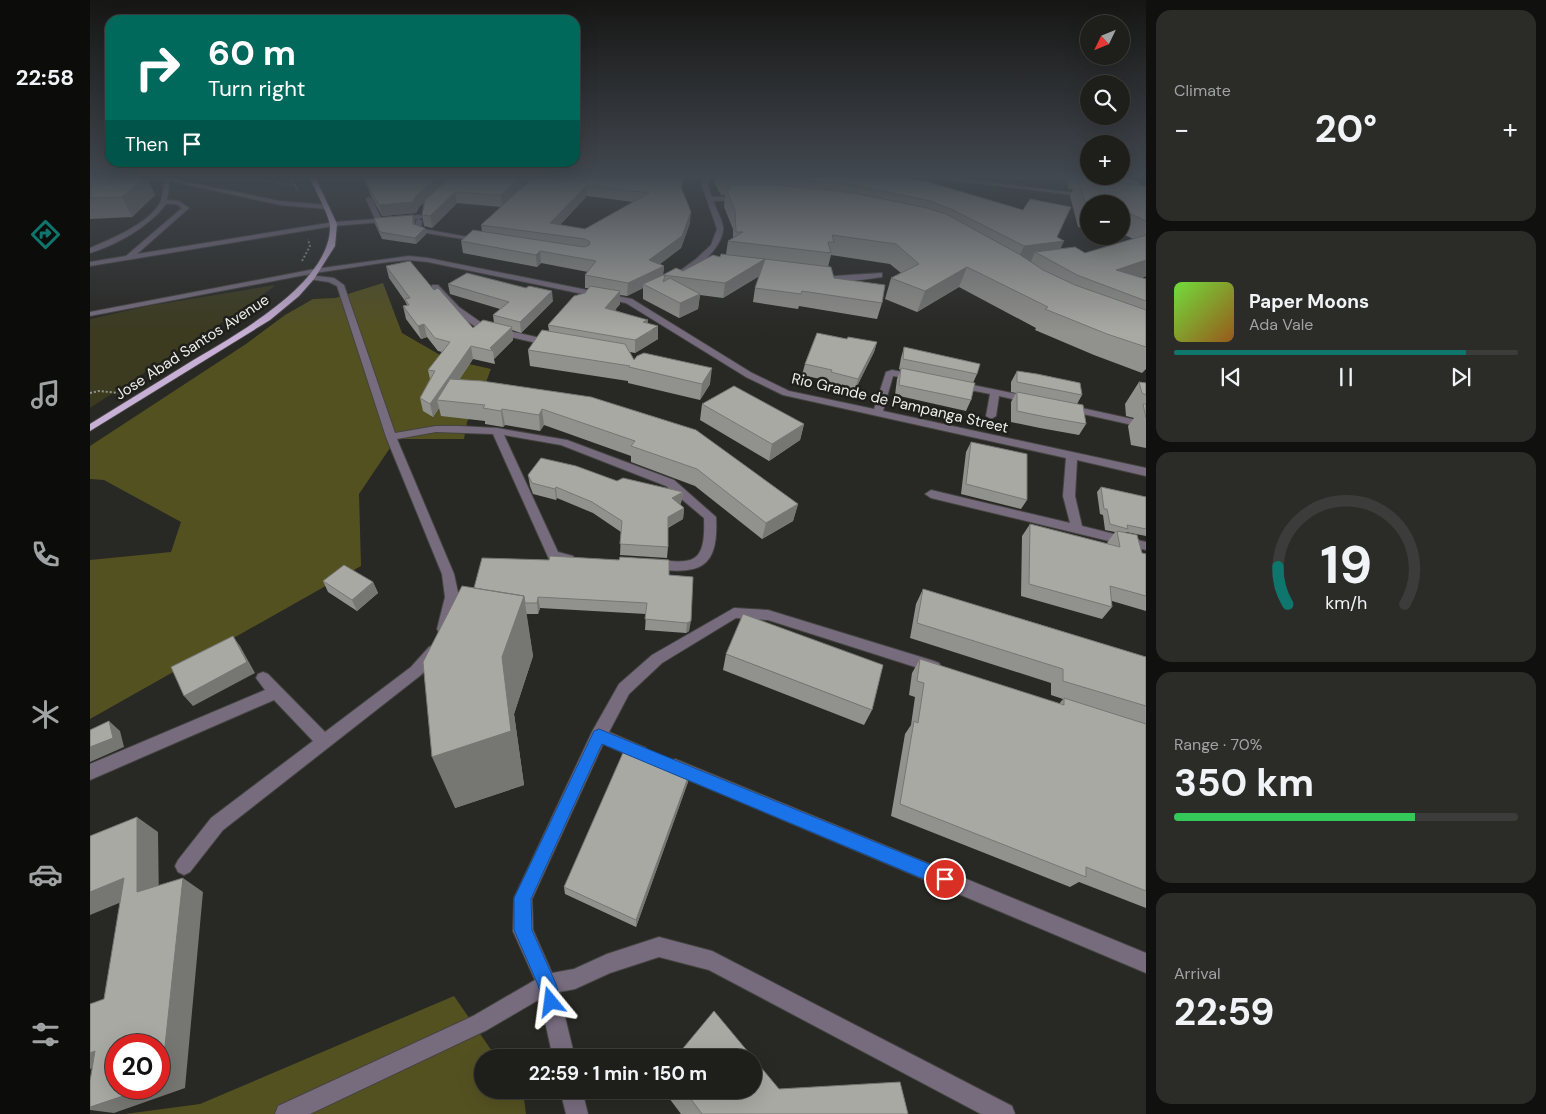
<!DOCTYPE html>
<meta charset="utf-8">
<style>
body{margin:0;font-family:"DM Sans",sans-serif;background:#2b2b28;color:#f1f3f6;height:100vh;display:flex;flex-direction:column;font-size:19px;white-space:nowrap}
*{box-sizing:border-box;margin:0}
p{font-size:16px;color:#a1a2a3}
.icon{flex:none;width:28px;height:28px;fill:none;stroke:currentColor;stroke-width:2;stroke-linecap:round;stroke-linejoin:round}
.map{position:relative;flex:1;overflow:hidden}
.side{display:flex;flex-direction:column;gap:10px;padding:10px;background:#10100f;width:400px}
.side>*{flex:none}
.banner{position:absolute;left:15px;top:15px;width:475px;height:152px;border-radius:15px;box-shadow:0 5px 20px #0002,0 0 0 1px #3c3c3a;background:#00695c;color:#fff;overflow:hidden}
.needle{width:32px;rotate:227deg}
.buttons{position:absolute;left:990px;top:15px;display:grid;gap:10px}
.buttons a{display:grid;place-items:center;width:50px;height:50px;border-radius:50%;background:#1e1e1b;box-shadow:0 5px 20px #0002,0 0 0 1px #3c3c3a;font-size:25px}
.speed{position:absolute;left:15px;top:1034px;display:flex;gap:10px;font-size:25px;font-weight:700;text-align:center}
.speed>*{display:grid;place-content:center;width:65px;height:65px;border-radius:50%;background:#1e1e1b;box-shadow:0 5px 20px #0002,0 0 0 1px #3c3c3a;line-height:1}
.speed .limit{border:8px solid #d22;background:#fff;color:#111}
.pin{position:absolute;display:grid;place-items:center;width:42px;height:42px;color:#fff;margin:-21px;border:2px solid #fff;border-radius:50%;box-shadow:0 1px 5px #0007}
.me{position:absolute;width:55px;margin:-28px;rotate:344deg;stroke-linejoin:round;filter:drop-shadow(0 0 4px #0008)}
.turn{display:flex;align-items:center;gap:18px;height:105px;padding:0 20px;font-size:22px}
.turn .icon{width:65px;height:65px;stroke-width:2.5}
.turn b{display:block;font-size:35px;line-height:42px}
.then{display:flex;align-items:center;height:48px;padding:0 20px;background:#0003;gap:10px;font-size:19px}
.big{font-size:38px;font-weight:700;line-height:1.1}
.side .tile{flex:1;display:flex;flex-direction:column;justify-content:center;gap:8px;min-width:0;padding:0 18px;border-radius:15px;background:#2b2b28}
.side .dial{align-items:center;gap:0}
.dial svg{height:130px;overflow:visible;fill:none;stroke:#3c3c3a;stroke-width:7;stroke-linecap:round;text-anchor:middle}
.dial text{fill:#f1f3f6;stroke:none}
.song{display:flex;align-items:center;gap:15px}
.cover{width:60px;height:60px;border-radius:8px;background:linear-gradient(135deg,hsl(100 70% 55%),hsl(30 70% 35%))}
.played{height:5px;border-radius:2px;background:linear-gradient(90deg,#0f766e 85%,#3c3c3a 85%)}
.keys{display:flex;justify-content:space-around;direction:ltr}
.heat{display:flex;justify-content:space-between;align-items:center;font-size:28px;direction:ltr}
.charge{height:8px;border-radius:4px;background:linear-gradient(90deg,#34c759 70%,#3c3c3a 0)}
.trip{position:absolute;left:384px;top:1049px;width:288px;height:50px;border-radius:25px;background:#1e1e1b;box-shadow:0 5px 20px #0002,0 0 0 1px #3c3c3a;font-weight:700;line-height:50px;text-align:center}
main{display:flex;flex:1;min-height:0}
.tabs{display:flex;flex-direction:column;width:90px;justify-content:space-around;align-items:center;background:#0c0c0b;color:#a1a2a3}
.tabs .icon{width:35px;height:35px}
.tabs .selected{color:#0f766e}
.tabs b{font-size:22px;color:#f1f3f6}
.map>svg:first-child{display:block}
</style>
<main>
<nav class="tabs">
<b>22:58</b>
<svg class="icon selected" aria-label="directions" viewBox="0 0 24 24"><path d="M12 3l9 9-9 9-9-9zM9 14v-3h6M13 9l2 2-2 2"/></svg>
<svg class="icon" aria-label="music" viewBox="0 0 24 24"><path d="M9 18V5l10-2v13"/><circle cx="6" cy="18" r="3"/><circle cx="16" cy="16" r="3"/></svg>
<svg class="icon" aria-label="phone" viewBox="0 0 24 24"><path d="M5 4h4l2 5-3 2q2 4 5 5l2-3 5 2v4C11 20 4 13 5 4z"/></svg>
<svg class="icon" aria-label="climate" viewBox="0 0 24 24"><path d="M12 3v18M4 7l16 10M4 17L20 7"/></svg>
<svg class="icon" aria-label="car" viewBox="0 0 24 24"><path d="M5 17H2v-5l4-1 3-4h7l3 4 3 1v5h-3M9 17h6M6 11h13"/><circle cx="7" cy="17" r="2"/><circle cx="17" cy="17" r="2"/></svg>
<svg class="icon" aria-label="filters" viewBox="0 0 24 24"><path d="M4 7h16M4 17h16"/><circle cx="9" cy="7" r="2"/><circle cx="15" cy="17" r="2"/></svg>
</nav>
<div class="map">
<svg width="1056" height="1114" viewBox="0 0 1056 1114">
<rect width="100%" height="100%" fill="#282824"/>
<path fill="#3c3b20" d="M186 285 159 305 0 408V319L58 306Z"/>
<path fill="#545121" d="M293 283 312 333 357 359 401 369 388 403 377 422 374 439H306L269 494 271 566 0 719V560L81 552 91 522 14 480 0 479V446L156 344 195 315 223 299 245 298Z
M364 996 406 1057 392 1058V1090H427L434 1099 436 1114H35L110 1104Z"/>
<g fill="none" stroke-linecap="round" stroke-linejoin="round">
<g stroke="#444440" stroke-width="2">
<path id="minor" d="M64 177H85L83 179 190 201 237 205 240 207 237 209 190 205 80 181 77 200 89 201 99 208 47 254 244 222 285 219 276 199 279 197 282 199 291 218 330 215 333 217 329 219 332 221 331 228 334 229 394 240 391 242 330 232 325 229 326 221 329 219 244 226 0 266V262L36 256 92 208 86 204H76C59 227 26 245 0 253V248C21 239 58 224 70 203 73 197 73 188 74 180Z
M613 177H619L618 186 622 197 652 196 655 198 652 200 623 201C626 209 632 219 633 227 635 245 605 272 590 277H587V273L606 259 621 245 627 229 612 186Z
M836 177H856L1002 195 999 197Z
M964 177H977L997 182 994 184Z
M319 256 338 258 542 299 662 373 699 391 784 409 796 372 802 370 829 375 831 377 826 380 803 376 793 411 1056 468V476L987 460 985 496 992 526 1056 542V550L841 498 835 494 841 490 980 523 973 496 976 458 693 395 656 377 536 303 338 262 319 260 298 262 225 273 0 316V312L225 269Z
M789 273H792V277C778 279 741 285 730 278 733 276 780 274 789 273Z
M218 275 244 278 254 285 305 433 346 426H369L407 428 477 440 584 480 626 517C629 571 608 574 562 569L558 567 556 564 558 561 562 559C602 564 616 566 614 518L576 486 471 445 414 435 468 552 483 556 485 559 483 562 479 564 459 559 403 434 346 432 307 439 364 574 369 597 361 629 359 633 354 635 349 633 347 629 355 597 352 574 296 437 247 286 239 282 218 279Z
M342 285H348L369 307 396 326 460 340 464 343 460 346 390 330 363 311 342 289Z
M868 382 941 397 946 400 941 403 909 396 906 416 901 419 896 416 900 394 865 387V383Z
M978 405 1056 422V428L975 410V406Z
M644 608 678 610 844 661 849 663 851 667 849 671 844 673 678 620 646 618 572 663 539 694 519 732 556 748 558 753 556 758 550 760 513 744 442 899 443 930 462 973 484 969 517 954 569 937 622 951 922 1106 925 1114H891L619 970 569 957 520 973 485 989 469 992 485 1058H463L450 999 397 1030 220 1114H185L188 1106 383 1016 445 980 423 931 424 898 503 730 529 684 562 655Z
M344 645 349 647 351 651 331 675 133 830 100 872 94 875 88 872 85 866 88 860 121 818 223 741 184 700 0 780V764L175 690 166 678 168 674 173 672 178 674 235 732 321 667 339 647Z
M585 759 1056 953V973L579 772 577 767 579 762Z
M470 1090H492L498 1114H476Z"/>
</g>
<g stroke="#444440" stroke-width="2">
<path id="major" d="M219 177H225L247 224 245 246 224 279 209 296 180 320 0 431V424C32 404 65 384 97 364 141 337 241 285 240 226 240 217 224 187 219 177Z"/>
</g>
<path stroke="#93938f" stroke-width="2" stroke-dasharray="2 2" stroke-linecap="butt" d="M201 177 208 192
M164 179 204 185
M212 261 220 246 218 239
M0 393 9 391 29 393"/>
<use href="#minor" fill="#776c7e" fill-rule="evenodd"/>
<use href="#major" fill="#c7afd5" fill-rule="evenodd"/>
</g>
<path fill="#91918d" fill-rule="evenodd" d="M0 177H37V178L65 195 42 217 0 219Z
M274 177H438L433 187 437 183 440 177H593L592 188 600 223 591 248 570 264 574 266 573 275 593 271 636 254 638 241 643 238V229L634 207 635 195H631L624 182 625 177H804L967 237 970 249 995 253 1043 239 1031 233V204H999V228L988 227 980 196 983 189H979L977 182 979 177H1038L1052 185 1056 186V276L1052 278 1056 279V369L1052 373 1004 355 945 330 946 328 869 287 827 312 795 299 801 278 811 273 800 264 741 255 738 267 744 278 792 303 787 319 709 306 708 309 663 302 665 288 669 276 633 298 610 295 608 309 589 318 553 299V288L537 296 530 295V304L525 310 558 323 568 339 545 353 540 352 544 360 620 384 610 400 538 383V381L440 366 438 350 459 331 458 325 495 293 499 288H495V275L498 272 451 263 447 267 373 253 371 241 392 231 391 225 411 207 367 203 342 228 334 226 332 215 334 202 329 207 326 213 292 216 281 196ZM497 196 543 202 495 229 470 225Z
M910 177H938L936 180Z
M284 218 325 221 324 225 335 228 336 234 326 244 292 239 285 224Z
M296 266 344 290 383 328 404 323 403 315 410 309 360 294 358 284 463 301 431 333 422 330 423 340 404 359 405 364 383 359 369 380 392 381 708 504 703 521 672 539 605 486 541 462V456L454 425 450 431 415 425 413 427 395 424V421L351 416 349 408 343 417 333 411 330 398 340 379 338 370 352 352 348 351 337 337 331 339 316 319 313 306 317 305 315 301 299 278Z
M757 339 787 342 784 352 765 390 738 383 739 381 712 375 715 364Z
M814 347 887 374 883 383 881 400 876 411 805 395 807 379 811 370 809 369 811 358Z
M927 371 992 395 987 404 996 424 989 435 950 428 921 422V402L926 393 921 392V382Z
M1049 382 1056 383V448L1041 445 1038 426 1044 418 1036 416 1035 404Z
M612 404 714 424 710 440 679 461 610 420Z
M881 442 937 500 931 509 871 494 876 452Z
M438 475 527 481 593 492 591 503 590 504 594 508 593 519 578 528V547L577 558 530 555 531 532 503 513 467 498 466 500 443 494 440 486Z
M1011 487 1056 497V536L1036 532 1035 533 1052 553 1056 554V611L1022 601V607L1012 619 931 596 932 536 940 524 1018 544 1017 543 1025 532 1015 530 1013 515 1010 514 1007 492Z
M579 575 603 577 599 631 596 633 555 630 556 614 450 608 448 614H436L443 656 424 714 434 785 365 808 384 588Z
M233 581 283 582 288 593 267 611 238 592Z
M833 589 1056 657V908L989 882 980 887 801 816 815 734 821 725 825 697 819 695 822 673 830 659 969 704 973 699 961 695V683L820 638 826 604Z
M636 654 782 710 774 725 633 670Z
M598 782 546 927 475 894 474 887Z
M689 1089 818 1114H591L573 1090H662Z"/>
<path fill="#767673" d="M19 177H37L29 197 18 181Z
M55 177H57L65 195 42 217 32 197Z
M347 177H361L329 207 326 213 292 216 289 205 326 196Z
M431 177H438L432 189 412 207 411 195Z
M497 185V196L461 234 460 223Z
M365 192 367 203 342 228 340 216Z
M601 212 600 223 591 248 559 272V260Z
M323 215 325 221 324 231 323 224Z
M335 228 336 234 326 244 325 238Z
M974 241 965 261 945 252 940 264 925 266 934 246Z
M450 251 451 263 447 267 446 255Z
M675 259 673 274 633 298 635 283Z
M1056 260V276L1021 288 1026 270Z
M574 266 573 275 553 284V288L537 296 538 283Z
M877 267 869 287 827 312 835 291Z
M462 291 463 301 431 333 430 322Z
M530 291V304L516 321 515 308Z
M610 294 608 309 589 318 590 303Z
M558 320V333L568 326V339L545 353V340L553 322Z
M334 324 337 337 331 339 328 326Z
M422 327 423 340 404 359 403 351 400 348Z
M787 342 784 352 765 390 768 379Z
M381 346 383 359 354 401 347 400 349 408 343 417 340 404Z
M622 368 620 384 610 400 612 384Z
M412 409 415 425 413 427 411 411Z
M452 409 454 425 450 431 449 415Z
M714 424 710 440 679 461 682 444Z
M466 487 467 498 466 500 465 489Z
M593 492 591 503 581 509 582 498Z
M708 504 703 521 672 539 676 523Z
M594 508 593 519 577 528 578 517Z
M283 582 288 593 267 611 262 600Z
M434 596 443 656 424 714 434 785 365 808 342 757 412 657Z
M448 597 450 608 448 614 447 603Z
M601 621 599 631 596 633 597 623Z
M143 636 150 646 165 673 103 706 94 696Z
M19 721 30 731 34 747 0 762V747Z
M600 772 598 782 546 927V920Z
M47 817 68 832 69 905 51 894 0 915V892Z
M93 878 113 892 95 1088 24 1113 0 1110V1107L57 1088H69Z
M5 1051 26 1060 0 1069V1053Z"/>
<path fill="#a9a9a4" stroke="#767673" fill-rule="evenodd" d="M0 177H19L18 181 44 177H55L32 197 0 198Z
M275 177H347L326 196 323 202 289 205 278 185Z
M360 177H431L411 195 365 192 340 216 332 215 335 200Z
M440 177H592L591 187 601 212 592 236 559 260 574 266 538 283 495 275 506 261 450 251 446 255 371 241 383 230 494 247 499 245 500 242 495 239 391 225 437 183ZM497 185 559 193 495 229 460 223Z
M633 177H804L835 181 933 210 940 199 981 207 967 237 974 241 934 246 861 209 840 201 764 185 687 177Z
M981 177H995L1013 181 988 178 987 181H982Z
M1025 177H1038L1052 185 1024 182 1028 180Z
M988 178 1056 186V221L1035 211H1031V204H999V209L997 208Z
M638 185H687L764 193 837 208 856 214 929 254 953 270 985 285 1056 310V347L1017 334 955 309 958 307 877 267 835 291 801 278 829 264 806 244 742 235 744 242H738L741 253 638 241 653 232H646L645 210 636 189H640Z
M323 215V224L335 228 325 238 290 232 284 218Z
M1056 235V260L1026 270 1056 279V301L987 275 945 252 985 247 995 253Z
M631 254 675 259 635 283 573 275 586 268 593 271 623 255 630 257Z
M675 259 741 267 744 278 795 285 792 303 712 291 711 294 665 288Z
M320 261 344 290 348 288 350 290 383 328 393 320 422 327 400 348 403 351 381 346 340 404 330 398 345 371 338 370 360 342 345 338 334 324 328 326 313 306 319 305 315 299 320 298 296 266Z
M377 273 436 288 439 286 462 291 430 322 403 315 419 302 358 284Z
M573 275 575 276 573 282 580 278 610 294 590 303 553 284Z
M500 286 530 291 515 308 558 320 553 322 568 326 545 340 458 325 484 296 495 293Z
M452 330 535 344 544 360 547 356 554 353 622 368 612 384 539 367 540 366 438 350Z
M727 333 757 339 758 337 787 342 768 379 741 372 742 370 715 364Z
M814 347 890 364 887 374 813 359Z
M811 368 885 383 881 400 809 385Z
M927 371 947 374 990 383 992 395 927 382Z
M360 379 392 381 501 397 606 430 708 504 676 523 607 469 541 446 545 441 452 409 449 415 412 409 411 411 393 408 395 405 347 400Z
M1049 382 1056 383V395L1052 393Z
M644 386 714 424 682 444 612 404Z
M927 392 993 405 996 424 956 417 927 411Z
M1053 404H1056V418Z
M881 442 937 454V500L876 484Z
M451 458 486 466 527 481 533 478 593 492 582 498 594 508 578 517V547L530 544 532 521 502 502 466 487 465 489 442 483 438 475Z
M1011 487 1056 497V529L1037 525 1038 529 1020 524 1017 509H1014Z
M940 524 1030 547 1027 531 1047 535 1052 553 1056 554V596L1020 586 1022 607 939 584Z
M460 556 529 560 530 557 579 560V575L603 577 601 621 597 623 555 619 557 603 448 597 447 603H435L434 596 384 588 392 558 459 560Z
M254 565 283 582 262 600 233 581Z
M372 586 434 596 412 657 421 731 342 757 333 662Z
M833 589 1056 657V706L973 681V669L827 623Z
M653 614 793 665 782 710 636 654Z
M143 636 157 662 94 696 81 667Z
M830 659 974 705V698L1056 724V891L996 867V877L810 804 824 721 828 723 834 683 827 681Z
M19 721 23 738 0 747V730Z
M536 746 600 772 546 920 474 887Z
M47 817V892L93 878 71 1083H69V1045H26V1088H57L0 1107V1081L5 1051 0 1053V1004L14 999 34 878 0 892V836Z
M624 1011 689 1089 810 1082 818 1114H612L594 1090H662V1058H585Z"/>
<linearGradient id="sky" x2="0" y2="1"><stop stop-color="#161614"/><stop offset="0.53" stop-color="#424850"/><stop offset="1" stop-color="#424850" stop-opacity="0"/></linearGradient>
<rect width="1056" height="333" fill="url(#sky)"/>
<path fill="#1a73e8" stroke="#114b97" d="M509 729 861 873 864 879 861 885 855 888 512 744 441 899 442 930 466 984 471 1002 468 1009 461 1012 455 1009 448 985 424 930V898L504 731Z"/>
<g text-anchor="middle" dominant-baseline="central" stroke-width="5" stroke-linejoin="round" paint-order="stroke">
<g font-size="15" fill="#efefec" stroke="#1f1f1b">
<text transform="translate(102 347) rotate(-33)">Jose Abad Santos Avenue</text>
<text transform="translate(810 403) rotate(13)">Rio Grande de Pampanga Street</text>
</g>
</g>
</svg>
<div class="buttons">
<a><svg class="needle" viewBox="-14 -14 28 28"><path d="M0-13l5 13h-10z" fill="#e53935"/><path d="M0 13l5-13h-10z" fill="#a1a2a3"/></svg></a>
<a><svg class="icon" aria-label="search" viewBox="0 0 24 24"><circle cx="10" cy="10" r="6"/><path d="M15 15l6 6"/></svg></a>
<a>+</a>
<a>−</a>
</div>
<div class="speed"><div class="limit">20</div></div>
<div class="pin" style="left:855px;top:879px;background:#d93025"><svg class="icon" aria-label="arrive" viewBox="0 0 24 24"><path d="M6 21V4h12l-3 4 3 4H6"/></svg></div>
<svg class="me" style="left:461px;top:1002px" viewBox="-20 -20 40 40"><path d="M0-17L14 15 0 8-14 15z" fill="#1a73e8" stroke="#fff" stroke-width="4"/></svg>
<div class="trip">22:59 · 1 min · 150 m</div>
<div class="banner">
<div class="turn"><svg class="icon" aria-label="right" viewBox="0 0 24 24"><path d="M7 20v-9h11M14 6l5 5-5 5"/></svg><div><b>60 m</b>Turn right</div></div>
<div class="then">Then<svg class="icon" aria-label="arrive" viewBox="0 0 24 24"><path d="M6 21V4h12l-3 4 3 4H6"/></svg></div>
</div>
</div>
<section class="side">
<div class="tile"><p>Climate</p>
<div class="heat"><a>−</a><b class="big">20°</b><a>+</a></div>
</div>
<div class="tile">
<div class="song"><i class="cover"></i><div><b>Paper Moons</b><p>Ada Vale</p></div></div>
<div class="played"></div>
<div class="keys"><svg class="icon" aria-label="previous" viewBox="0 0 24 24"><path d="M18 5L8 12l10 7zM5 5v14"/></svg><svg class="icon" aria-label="pause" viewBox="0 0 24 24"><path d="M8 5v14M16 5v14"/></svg><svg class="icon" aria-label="next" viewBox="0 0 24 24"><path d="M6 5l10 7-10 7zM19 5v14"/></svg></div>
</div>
<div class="tile dial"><svg viewBox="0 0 100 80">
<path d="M14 69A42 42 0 1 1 86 69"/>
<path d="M14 69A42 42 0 0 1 8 46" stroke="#0f766e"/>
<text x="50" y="56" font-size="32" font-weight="700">19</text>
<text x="50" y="72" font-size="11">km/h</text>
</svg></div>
<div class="tile"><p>Range · 70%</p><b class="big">350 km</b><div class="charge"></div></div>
<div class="tile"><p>Arrival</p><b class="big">22:59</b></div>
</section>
</main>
